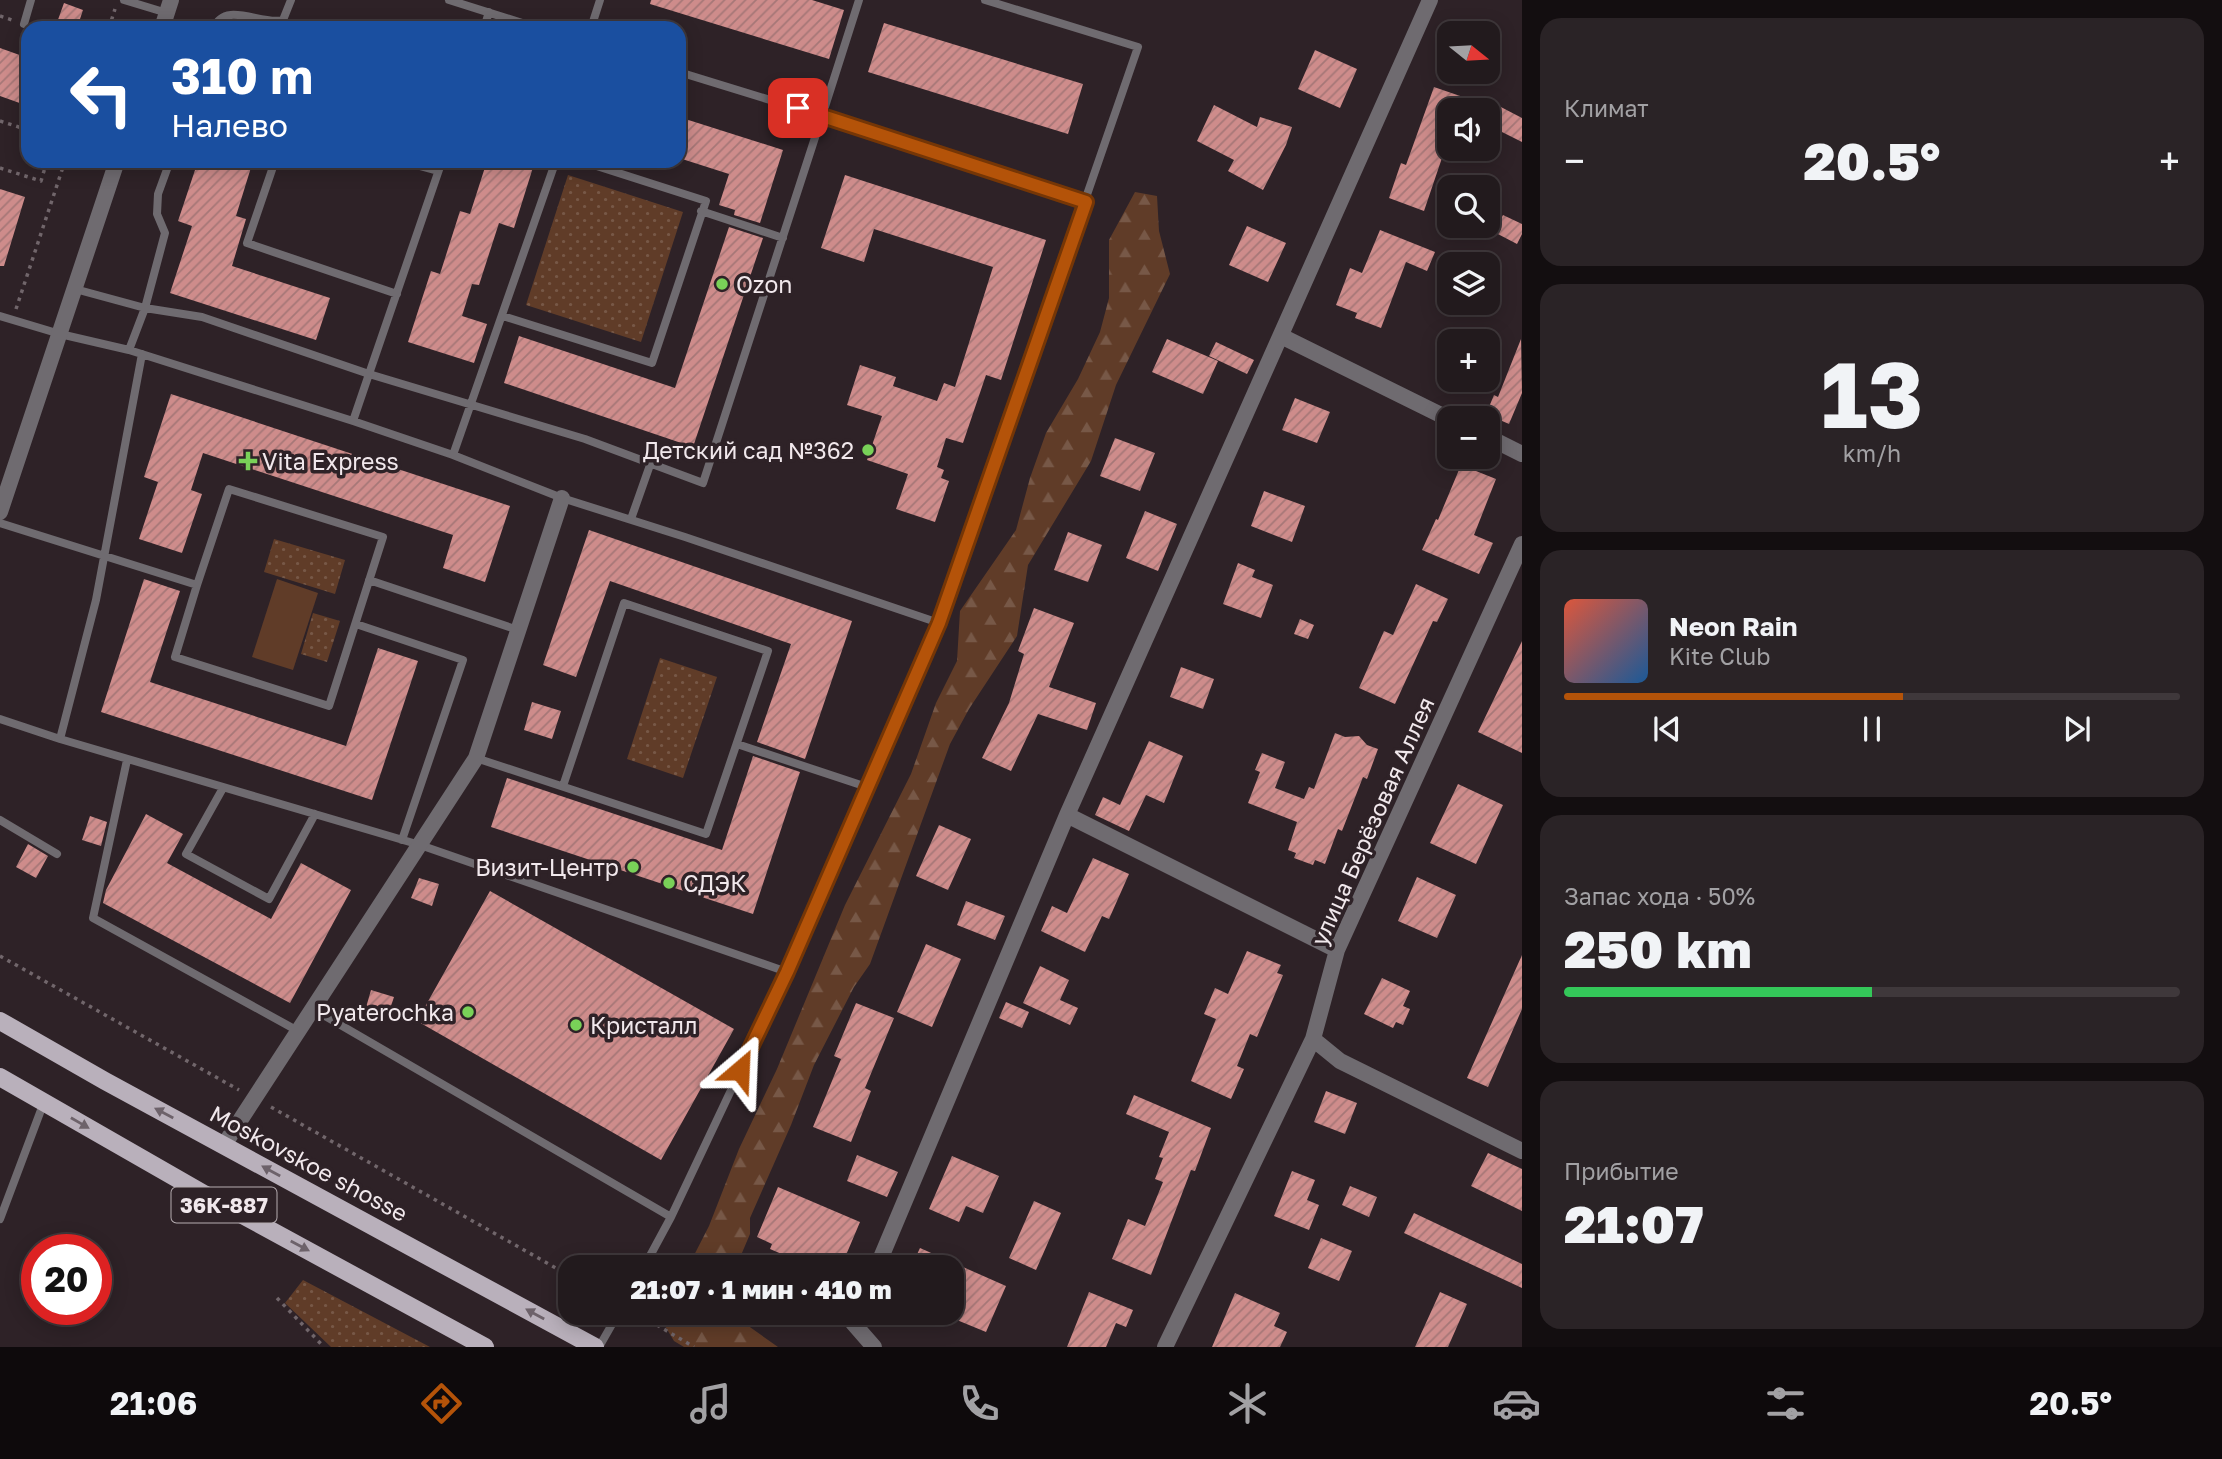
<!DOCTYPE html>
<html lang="ru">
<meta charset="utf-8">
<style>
body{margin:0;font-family:"Golos Text",sans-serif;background:#2a2326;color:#f1f3f6;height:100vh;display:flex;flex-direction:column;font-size:26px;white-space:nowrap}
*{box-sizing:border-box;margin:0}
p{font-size:23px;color:#a2a1a4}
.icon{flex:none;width:38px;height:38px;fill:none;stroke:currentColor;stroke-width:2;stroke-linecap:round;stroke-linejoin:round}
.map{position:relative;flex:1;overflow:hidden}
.details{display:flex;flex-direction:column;gap:18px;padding:18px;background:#130e10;width:700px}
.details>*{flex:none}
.banner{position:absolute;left:21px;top:21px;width:665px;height:147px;border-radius:21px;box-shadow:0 4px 18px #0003,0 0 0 2px #3f383b;background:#1a4fa0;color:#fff;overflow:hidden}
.needle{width:46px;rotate:108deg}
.controls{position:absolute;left:1437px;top:21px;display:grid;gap:14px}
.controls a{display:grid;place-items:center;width:63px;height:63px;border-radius:14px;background:#221a1d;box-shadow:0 4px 18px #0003,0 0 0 2px #3f383b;font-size:35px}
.speed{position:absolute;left:21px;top:1234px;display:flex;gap:14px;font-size:35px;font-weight:700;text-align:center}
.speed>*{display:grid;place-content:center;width:91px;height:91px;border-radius:50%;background:#221a1d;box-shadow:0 4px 18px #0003,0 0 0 2px #3f383b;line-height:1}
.speed .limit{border:10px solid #d22;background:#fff;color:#111}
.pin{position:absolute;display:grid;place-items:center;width:60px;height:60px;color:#fff;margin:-30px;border-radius:14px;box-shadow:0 4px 10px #0006}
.me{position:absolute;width:77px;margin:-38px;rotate:26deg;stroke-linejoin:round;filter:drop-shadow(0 0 5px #0008)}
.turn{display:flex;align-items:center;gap:24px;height:147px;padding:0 35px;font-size:32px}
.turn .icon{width:91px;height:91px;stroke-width:2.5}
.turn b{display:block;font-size:49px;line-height:60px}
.big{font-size:52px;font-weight:800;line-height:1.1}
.details .tile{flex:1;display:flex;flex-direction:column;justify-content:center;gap:10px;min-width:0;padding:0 24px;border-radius:21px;background:#2a2326}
.details .dial{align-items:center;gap:0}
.dial b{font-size:91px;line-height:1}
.song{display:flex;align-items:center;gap:21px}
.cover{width:84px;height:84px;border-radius:10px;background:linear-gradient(135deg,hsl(10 70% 55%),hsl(210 70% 35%))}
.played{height:7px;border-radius:4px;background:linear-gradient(90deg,#b45309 55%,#3f383b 55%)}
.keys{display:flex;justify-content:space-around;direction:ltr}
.heat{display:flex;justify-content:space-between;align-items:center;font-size:38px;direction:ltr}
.charge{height:10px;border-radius:5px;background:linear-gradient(90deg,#34c759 50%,#3f383b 0)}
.trip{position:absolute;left:558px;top:1255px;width:406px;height:70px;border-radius:21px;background:#221a1d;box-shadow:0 4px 18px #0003,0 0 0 2px #3f383b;font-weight:800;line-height:70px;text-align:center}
.tabs{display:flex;height:112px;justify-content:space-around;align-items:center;background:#0e0a0c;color:#a2a1a4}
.tabs .icon{width:49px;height:49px}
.tabs .current{color:#b45309}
.tabs b{font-size:32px;color:#f1f3f6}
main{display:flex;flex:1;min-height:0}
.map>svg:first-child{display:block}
</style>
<main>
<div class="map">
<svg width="1522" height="1347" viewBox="0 0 1522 1347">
<defs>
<pattern id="grass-dots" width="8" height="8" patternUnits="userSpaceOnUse" patternTransform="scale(1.75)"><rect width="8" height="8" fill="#603c28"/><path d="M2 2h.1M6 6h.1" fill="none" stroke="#775847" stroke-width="1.8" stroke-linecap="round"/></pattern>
<pattern id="forest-firs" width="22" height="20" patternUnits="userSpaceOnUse" patternTransform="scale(1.75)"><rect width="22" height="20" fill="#603c28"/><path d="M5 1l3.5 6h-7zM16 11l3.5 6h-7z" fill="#775847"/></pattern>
<pattern id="building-hatch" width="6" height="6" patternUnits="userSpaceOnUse" patternTransform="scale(1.75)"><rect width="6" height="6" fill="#ce8c8b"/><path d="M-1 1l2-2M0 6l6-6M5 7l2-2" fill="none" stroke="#a67777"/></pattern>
</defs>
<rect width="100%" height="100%" fill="#2e2227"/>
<path fill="url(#grass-dots)" d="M568 175 683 212 641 342 526 305Z
M274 539 345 560 335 594 264 572Z
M313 613 340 621 327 662 301 654Z
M660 658 717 677 683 778 627 759Z
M303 1280 430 1347H331L285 1303Z"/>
<path fill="url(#forest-firs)" d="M1135 192 1157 196 1159 231 1170 274 1116 385 1091 461 1028 565 1017 636 969 709 950 744 870 964 854 987 814 1065 791 1125 750 1218V1234L736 1267H688L709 1226 739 1149 777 1069 845 905 911 774 936 703 957 661 960 611 1016 530 1030 478 1046 433 1078 379 1100 332 1109 298V240Z
M666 1313H730L778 1347H684L674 1341 662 1321Z"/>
<path fill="#603c28" d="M277 579 318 593 293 670 252 657Z"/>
<path fill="url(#building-hatch)" d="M651 0H812L844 10 829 59 650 4Z
M64 3 83 10 77 28H55Z
M884 23 1083 84 1068 134 868 72Z
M0 48 28 58V106L0 96Z
M1315 50 1357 69 1340 108 1298 89Z
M1434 87 1495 108 1494 110H1449V157L1443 155 1424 211 1389 198 1401 163 1406 165Z
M1214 105 1257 127 1260 117 1292 127 1286 145 1263 190 1228 171 1234 160 1197 141Z
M1499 106 1522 118V142L1490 126Z
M679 117 783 150 760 223 734 215 735 210 719 205 729 174 679 158Z
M198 161H253L236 216 246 219 232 266 330 298 316 340 170 293 192 226 178 221Z
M487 161H535L514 228 499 223 479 285 472 284 462 316 487 324 474 363 408 342 431 271 440 274 460 211 470 214Z
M845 175 1046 240 1001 380 986 375 963 443 946 438 937 467 944 470 941 478 949 481 935 522 896 509 908 474 867 460 882 416 847 405 860 365 896 377 893 386 937 401 944 383 955 387 993 267 874 229 864 262 821 248Z
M0 189 25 197 4 266H0Z
M1503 215 1522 224V234L1517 244 1494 232Z
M1247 226 1286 243 1268 282 1229 265Z
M729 227 763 238 693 447 504 383 519 336 675 388Z
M1380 230 1435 252 1427 271 1406 262 1381 328 1355 318 1357 313 1336 305 1350 268 1362 273Z
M1167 339 1218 361 1203 394 1152 372Z
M1521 339 1522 393 1509 424 1486 414 1494 395 1498 397Z
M1216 342 1254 360 1247 374 1209 356Z
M171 394 510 506 485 582 443 568 453 535 203 453 191 490 202 494 182 553 139 539 158 482 144 477Z
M1295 398 1330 412 1317 443 1282 430Z
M1115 438 1155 453 1140 491 1100 476Z
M1461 465 1496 479 1474 535 1493 543 1479 574 1422 550 1436 519 1438 520Z
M1264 491 1305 506 1292 542 1251 526Z
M1145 511 1177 524 1158 571 1126 558Z
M589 530 852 621 805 759 757 742 791 644 610 581 576 677 543 665Z
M1068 532 1102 545 1088 582 1054 570Z
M1238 563 1255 570 1252 577 1273 585 1261 618 1223 604Z
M144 579 180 591 150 682 346 746 378 648 418 661 372 800 101 712Z
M1416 584 1448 599 1437 622 1433 621 1395 704 1359 688 1384 631 1393 635Z
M1034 608 1074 623 1049 687 1096 703 1087 730 1038 714 1011 771 982 758 1009 703 1024 654 1018 651Z
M1300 619 1314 625 1308 639 1294 634Z
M1522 641V753L1478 732Z
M1181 667 1214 679 1203 709 1170 697Z
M532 702 561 711 552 739 524 730Z
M1335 733 1345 737 1359 736 1367 745 1378 749 1367 779 1363 777 1342 831 1338 829 1325 864 1315 860 1313 865 1294 858 1296 853 1288 850 1297 822 1248 803 1260 772 1255 770 1262 753 1285 762 1275 788 1304 799 1309 787 1314 789Z
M1149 741 1183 756 1164 803 1146 795 1129 831 1095 815 1103 797 1120 805Z
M753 756 800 772 753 914 491 827 507 778 722 850Z
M1458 784 1503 805 1476 864 1430 843Z
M146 814 183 834 167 863 271 919 301 863 351 890 290 1003 103 903 106 890Z
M90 816 107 822 101 846 82 840Z
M939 825 971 839 948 890 916 876Z
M28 844 48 856 36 878 16 867Z
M1093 858 1129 874 1109 919 1102 916 1085 952 1041 931 1052 906 1067 913Z
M1417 877 1456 895 1437 938 1398 921Z
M419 878 439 884 432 906 411 898Z
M490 891 734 1029 661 1160 417 1021Z
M966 901 1005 916 995 940 957 925Z
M926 944 961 959 932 1027 897 1012Z
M1247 951 1281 965 1277 973 1283 975 1257 1037 1250 1034 1237 1066 1244 1069 1231 1099 1191 1081 1216 1019 1204 1014 1215 988 1228 994Z
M1522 955V1009L1488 1087 1467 1078Z
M1040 966 1069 980 1060 1000 1078 1008 1070 1025 1023 1003Z
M1382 978 1410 991 1403 1006 1410 1009 1403 1025 1396 1022 1393 1028 1364 1014Z
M371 990 394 997 387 1018 365 1011Z
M1006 1002 1029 1012 1022 1028 999 1018Z
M856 1003 894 1018 865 1088 871 1091 851 1142 813 1127 841 1059 834 1056Z
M1326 1091 1357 1103 1345 1134 1314 1122Z
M1134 1095 1211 1128 1195 1171 1191 1170 1151 1275 1112 1259 1128 1219 1145 1226 1163 1182 1155 1179 1163 1158 1159 1157 1169 1132 1126 1114Z
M1488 1153 1522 1169V1211L1471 1186Z
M857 1155 898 1172 887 1197 847 1181Z
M952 1156 999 1176 983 1213 966 1206 959 1222 929 1209Z
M1292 1171 1315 1180 1307 1200 1319 1205 1309 1230 1274 1216Z
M1350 1186 1377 1197 1369 1217 1342 1205Z
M778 1187 860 1222 841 1267H812L770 1249 772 1244 757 1237Z
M1034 1201 1061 1213 1036 1270 1009 1258Z
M1414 1213 1522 1264V1288L1404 1233Z
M1321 1238 1352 1251 1339 1281 1308 1268Z
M920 1248 1006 1286 986 1332 952 1318V1267H911Z
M1089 1292 1133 1310 1126 1327 1116 1323 1106 1347H1067Z
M1440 1292 1467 1304 1448 1347H1415Z
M1235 1293 1280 1313 1274 1326 1287 1332 1280 1347H1212Z"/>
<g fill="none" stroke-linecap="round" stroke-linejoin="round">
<path stroke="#71666b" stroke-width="3.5" stroke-dasharray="3.5 5" stroke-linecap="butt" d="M0 16 12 20
M109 28 115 9
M0 121 28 130
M0 168 41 181 47 161
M16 309 65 161
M0 956 239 1090
M271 1107 570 1276
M277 1298 324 1347
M635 1312 694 1347"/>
<path stroke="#6f6b70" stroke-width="8" d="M124 0 167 13
M449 0 538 28
M24 24 31 0
M214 28C225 0 262 26 283 20L291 0
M484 28 489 12
M591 28 600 0
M679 72 822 116 859 0
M275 161 247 243 397 294
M401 161 438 171
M442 161 369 374 585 439 703 483 822 116 1086 202
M701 211 783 238
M75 289 145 308 202 317 369 374 353 421
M0 316 60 334 129 350 353 421 453 455 562 498 685 537 939 623
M503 316 652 363 706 201 581 161
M129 350 145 308 165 233 157 214 158 194 170 161
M142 354 96 600 60 739 420 845 787 972
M453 455 554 166 567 161
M631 519 650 465
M0 523 197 585 175 657 329 706 383 537 229 489 197 585
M369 580 518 630
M356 624 463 660 402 840
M0 719 60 739
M737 744 867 787
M476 758 706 834 768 651 624 603 563 786
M127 760 93 918 298 1031
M223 788 186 854 269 899 315 814
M0 820 57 854
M313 1009 671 1217
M0 1219 44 1102
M644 1267 671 1217 787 972 939 623 1138 47 985 0
M599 1347 619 1312"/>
<path stroke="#6f6b70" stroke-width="16" d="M162 28 171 0
M1281 336 1449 419
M1488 437 1522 454
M0 512 117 161
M1067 815 1337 950
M1313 1039 1340 1061 1522 1151
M224 1145 476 758 562 498
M877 1267 1067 815 1430 0
M858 1312 853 1323 874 1347
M1165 1347 1313 1039 1337 950 1522 544"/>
<path stroke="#b9b0bb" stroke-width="18" d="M0 1021 105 1081 595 1347
M0 1077 204 1194 485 1347"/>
</g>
<defs><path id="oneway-solid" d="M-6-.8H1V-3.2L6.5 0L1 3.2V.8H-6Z" transform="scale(1.75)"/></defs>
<g fill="#6d626a">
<use href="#oneway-solid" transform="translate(164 1113) rotate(-152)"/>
<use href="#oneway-solid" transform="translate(80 1123) rotate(30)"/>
<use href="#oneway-solid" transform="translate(271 1171) rotate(-151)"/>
<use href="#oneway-solid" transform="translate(300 1246) rotate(28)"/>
<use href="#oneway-solid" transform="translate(535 1314) rotate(-151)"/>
</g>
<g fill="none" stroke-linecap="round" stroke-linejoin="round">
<g stroke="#753606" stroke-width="18">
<path id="route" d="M740 1070 787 972 939 623 1086 202 798 108"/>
</g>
<use href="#route" stroke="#b45309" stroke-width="12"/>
</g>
<g fill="#79d158" stroke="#2e2227" stroke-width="2.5">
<circle cx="722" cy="284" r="7"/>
<circle cx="868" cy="450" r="7"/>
<path d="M244.5 450.5h7v7h7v7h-7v7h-7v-7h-7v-7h7z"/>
<circle cx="633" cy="867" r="7"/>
<circle cx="669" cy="883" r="7"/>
<circle cx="468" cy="1012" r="7"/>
<circle cx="576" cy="1025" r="7"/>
</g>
<g text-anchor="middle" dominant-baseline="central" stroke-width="7" stroke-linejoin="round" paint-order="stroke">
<rect fill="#2e2227" stroke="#b6adb1" stroke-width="2" x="171.5" y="1187.5" width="105" height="35" rx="5"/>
<g font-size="21" font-weight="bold" fill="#f1e8ec">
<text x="224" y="1205">36К-887</text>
</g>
<g font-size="23" fill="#f1e8ec" stroke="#2e2227" text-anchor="start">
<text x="736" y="284">Ozon</text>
<text x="854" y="450" text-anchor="end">Детский сад №362</text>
<text x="262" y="461">Vita Express</text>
<text x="619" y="867" text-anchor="end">Визит-Центр</text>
<text x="683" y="883">СДЭК</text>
<text x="454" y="1012" text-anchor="end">Pyaterochka</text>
<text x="590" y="1025">Кристалл</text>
</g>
<g font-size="23" fill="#f1e8ec" stroke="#2e2227">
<text transform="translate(1372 821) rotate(-66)">улица Берёзовая Аллея</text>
<text transform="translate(309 1163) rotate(28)">Moskovskoe shosse</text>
</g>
</g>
</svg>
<div class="controls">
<a><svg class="needle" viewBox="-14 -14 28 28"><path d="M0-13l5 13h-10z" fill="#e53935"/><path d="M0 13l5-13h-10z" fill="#a2a1a4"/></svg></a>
<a><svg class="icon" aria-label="sound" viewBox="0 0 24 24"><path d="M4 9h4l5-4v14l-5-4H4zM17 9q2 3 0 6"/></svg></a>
<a><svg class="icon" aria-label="search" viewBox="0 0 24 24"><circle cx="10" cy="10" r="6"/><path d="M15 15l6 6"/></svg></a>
<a><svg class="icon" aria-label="layers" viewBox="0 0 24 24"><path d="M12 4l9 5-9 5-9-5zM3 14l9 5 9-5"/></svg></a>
<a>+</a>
<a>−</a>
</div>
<div class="speed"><div class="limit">20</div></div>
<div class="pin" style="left:798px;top:108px;background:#d93025"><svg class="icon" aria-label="arrive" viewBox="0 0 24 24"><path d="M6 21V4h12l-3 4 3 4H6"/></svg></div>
<svg class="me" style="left:740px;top:1070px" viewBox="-20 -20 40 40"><path d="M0-17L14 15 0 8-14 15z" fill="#b45309" stroke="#fff" stroke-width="4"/></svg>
<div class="trip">21:07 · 1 мин · 410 m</div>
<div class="banner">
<div class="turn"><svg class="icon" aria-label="left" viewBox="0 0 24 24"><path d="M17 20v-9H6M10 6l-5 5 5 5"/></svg><div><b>310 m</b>Налево</div></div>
</div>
</div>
<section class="details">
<div class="tile"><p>Климат</p>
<div class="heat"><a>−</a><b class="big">20.5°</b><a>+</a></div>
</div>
<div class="tile dial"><b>13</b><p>km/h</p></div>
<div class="tile">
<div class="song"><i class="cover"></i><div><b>Neon Rain</b><p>Kite Club</p></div></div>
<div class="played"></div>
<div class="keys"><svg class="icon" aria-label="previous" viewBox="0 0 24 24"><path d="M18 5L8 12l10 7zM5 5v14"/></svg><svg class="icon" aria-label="pause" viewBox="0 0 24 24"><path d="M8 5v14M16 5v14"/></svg><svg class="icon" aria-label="next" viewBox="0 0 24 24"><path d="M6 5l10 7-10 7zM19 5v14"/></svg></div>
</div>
<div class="tile"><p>Запас хода · 50%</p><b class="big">250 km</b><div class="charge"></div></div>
<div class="tile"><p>Прибытие</p><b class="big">21:07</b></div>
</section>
</main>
<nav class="tabs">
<b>21:06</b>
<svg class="icon current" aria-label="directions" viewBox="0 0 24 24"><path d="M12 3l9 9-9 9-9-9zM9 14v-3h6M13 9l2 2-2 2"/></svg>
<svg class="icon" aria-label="music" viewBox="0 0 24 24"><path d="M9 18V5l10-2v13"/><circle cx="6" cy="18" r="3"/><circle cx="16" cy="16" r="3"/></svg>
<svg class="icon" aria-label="phone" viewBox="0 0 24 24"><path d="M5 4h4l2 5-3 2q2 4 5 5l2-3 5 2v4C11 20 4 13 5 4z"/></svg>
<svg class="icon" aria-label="climate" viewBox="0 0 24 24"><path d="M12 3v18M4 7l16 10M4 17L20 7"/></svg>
<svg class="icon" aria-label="car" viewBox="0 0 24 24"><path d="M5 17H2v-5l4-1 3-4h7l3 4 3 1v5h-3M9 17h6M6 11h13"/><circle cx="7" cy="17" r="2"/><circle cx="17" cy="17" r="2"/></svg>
<svg class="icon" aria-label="filters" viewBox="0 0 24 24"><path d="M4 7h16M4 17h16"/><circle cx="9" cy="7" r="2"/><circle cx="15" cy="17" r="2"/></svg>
<b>20.5°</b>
</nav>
